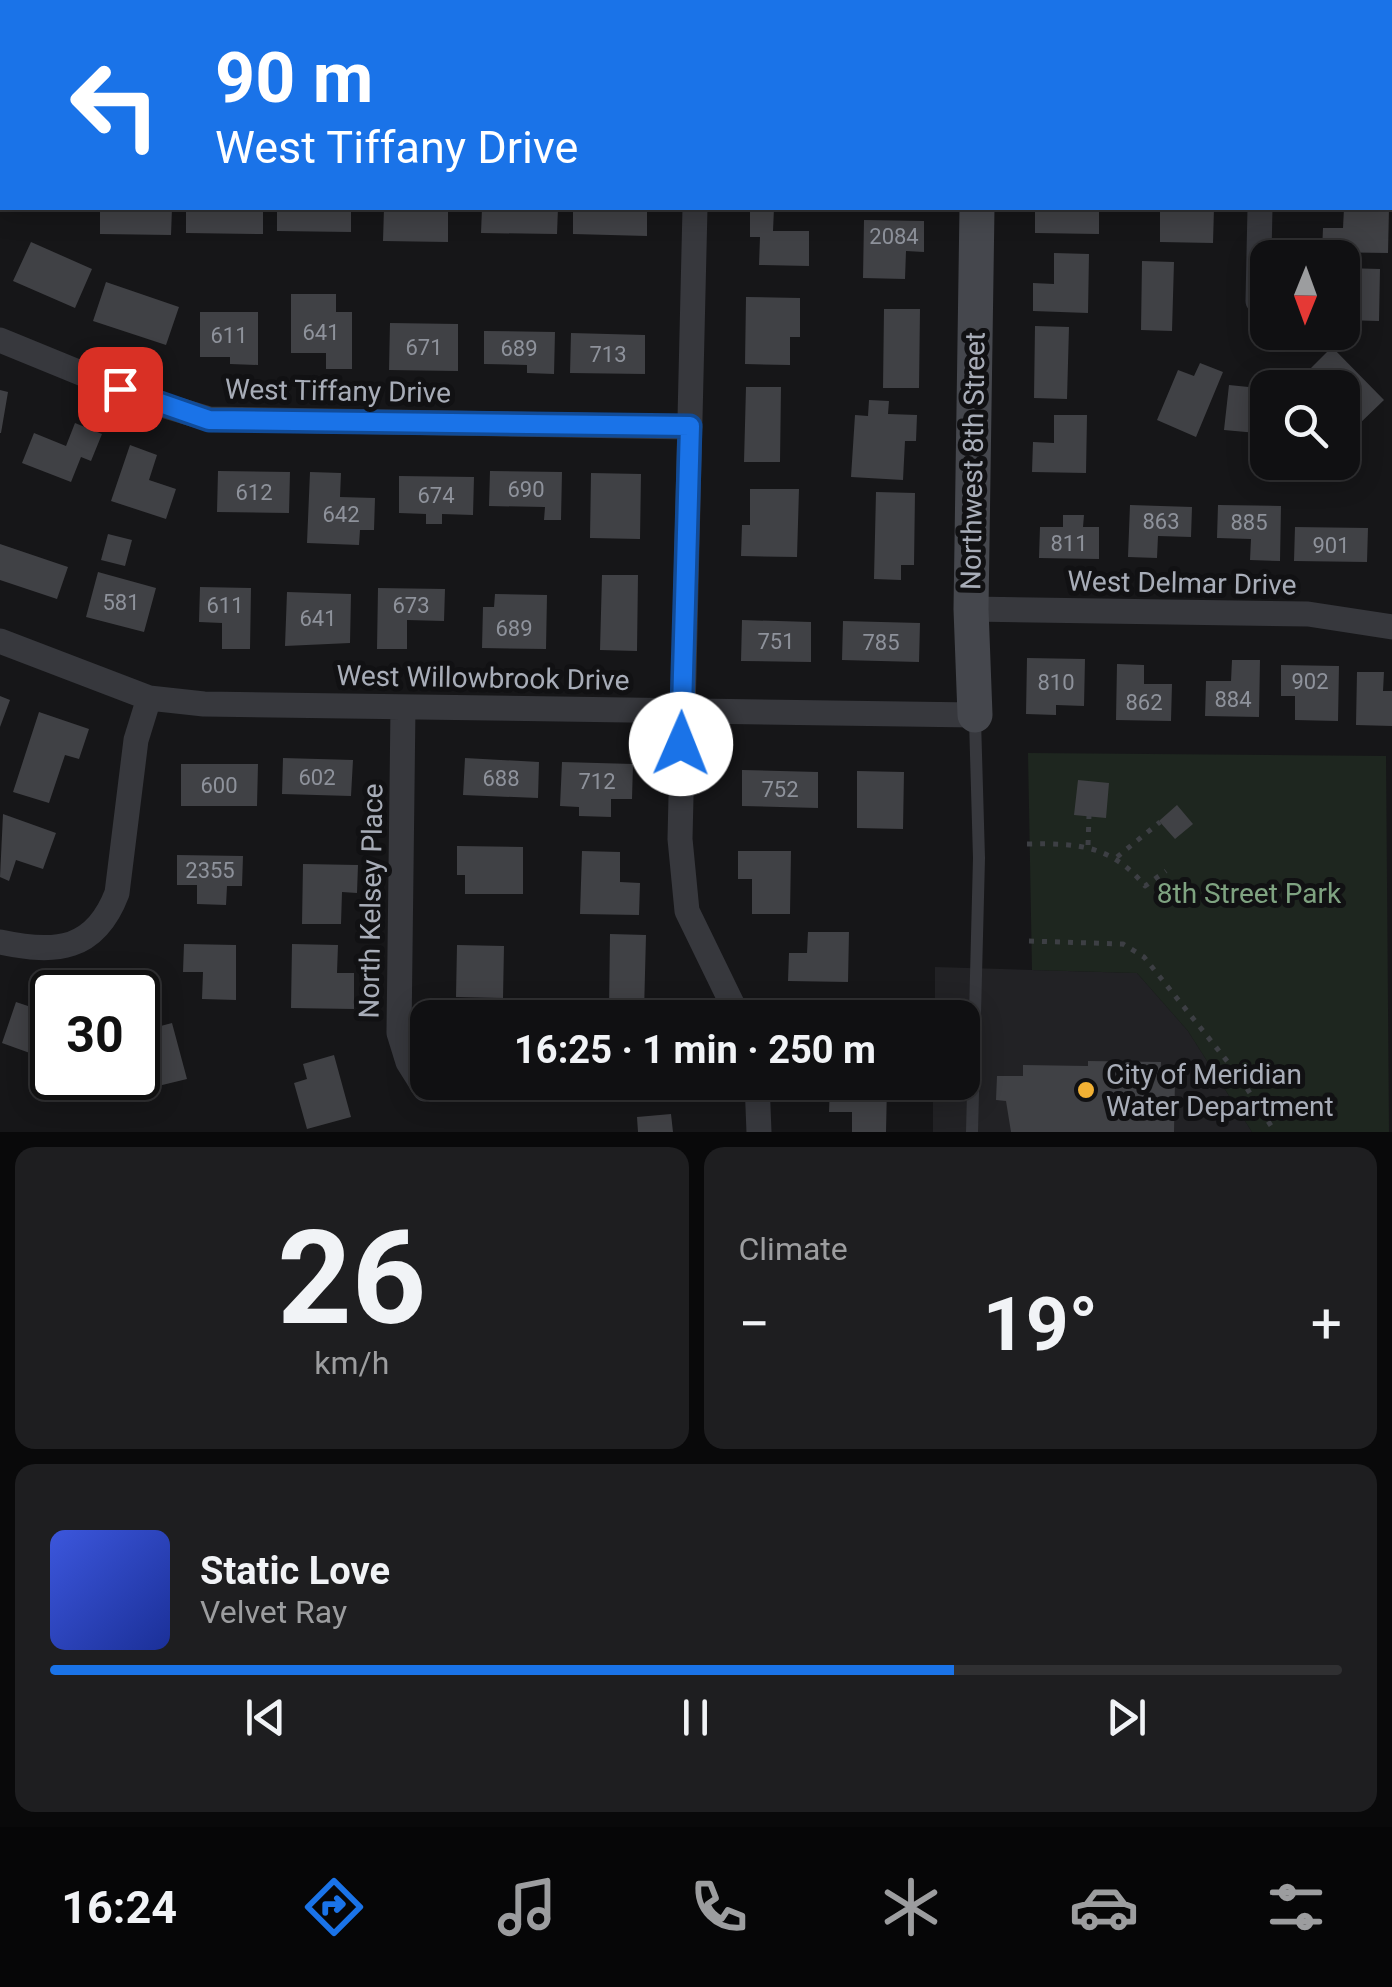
<!DOCTYPE html>
<meta charset="utf-8">
<style>
body{margin:0;font-family:Roboto,sans-serif;background:#1e1e20;color:#f1f3f6;height:100vh;display:flex;flex-direction:column;font-size:38px;white-space:nowrap}
*{box-sizing:border-box;margin:0}
p{font-size:32px;color:#9c9d9f}
.icon{flex:none;width:55px;height:55px;fill:none;stroke:currentColor;stroke-width:2;stroke-linecap:round;stroke-linejoin:round}
.map{position:relative;height:1132px;overflow:hidden}
.details{display:flex;flex-direction:column;gap:15px;padding:15px;background:#09090a;flex:1}
.details>*{flex:none}
.guide{position:absolute;left:0px;top:0px;width:1392px;height:210px;box-shadow:0 5px 25px #0003,0 0 0 2px #303032;background:#1a73e8;color:#fff;overflow:hidden}
.needle{width:65px;rotate:181deg}
.controls{position:absolute;left:1250px;top:240px;display:grid;gap:20px}
.controls a{display:grid;place-items:center;width:110px;height:110px;border-radius:20px;background:#101012;box-shadow:0 5px 25px #0003,0 0 0 2px #303032;font-size:50px}
.speed{position:absolute;left:30px;top:970px;display:flex;gap:20px;font-size:50px;font-weight:700;text-align:center}
.speed>*{display:grid;place-content:center;width:130px;height:130px;border-radius:50%;background:#101012;box-shadow:0 5px 25px #0003,0 0 0 2px #303032;line-height:1}
.speed .limit{border:5px solid #111;border-radius:15px;background:#fff;color:#111}
.pin{position:absolute;display:grid;place-items:center;width:85px;height:85px;color:#fff;margin:-42px;border-radius:20px;box-shadow:0 5px 15px #0006}
.me{position:absolute;width:110px;margin:-55px;rotate:1deg;stroke-linejoin:round;filter:drop-shadow(0 0 8px #0008)}
.turn{display:flex;align-items:center;gap:35px;height:210px;padding:0 50px;font-size:45px}
.turn .icon{width:130px;height:130px;stroke-width:2.5}
.turn b{display:block;font-size:70px;line-height:85px}
.big{font-size:75px;font-weight:700;line-height:1.1}
.details .card{flex:1;display:flex;flex-direction:column;justify-content:center;gap:15px;min-width:0;padding:0 35px;border-radius:20px;background:#1e1e20}
.details .dial{align-items:center;gap:0}
.dial b{font-size:130px;line-height:1}
.song{display:flex;align-items:center;gap:30px}
.cover{width:120px;height:120px;border-radius:15px;background:linear-gradient(135deg,hsl(230 70% 55%),hsl(230 70% 35%))}
.played{height:10px;border-radius:5px;background:linear-gradient(90deg,#1a73e8 70%,#303032 70%)}
.keys{display:flex;justify-content:space-around;direction:ltr}
.heat{display:flex;justify-content:space-between;align-items:center;font-size:55px;direction:ltr}
.details .tiles{flex:1;display:grid;gap:15px;grid-template-columns:1fr 1fr}
.card:last-child{grid-column:span 2}
.trip{position:absolute;left:410px;top:1000px;width:570px;height:100px;border-radius:20px;background:#101012;box-shadow:0 5px 25px #0003,0 0 0 2px #303032;font-weight:700;line-height:100px;text-align:center}
.tab-bar{display:flex;height:160px;justify-content:space-around;align-items:center;background:#060607;color:#9c9d9f}
.tab-bar .icon{width:70px;height:70px}
.tab-bar .on{color:#1a73e8}
.tab-bar b{font-size:45px;color:#f1f3f6}
.map>svg:first-child{display:block}
</style>
<div class="map">
<svg width="1392" height="1132" viewBox="0 0 1392 1132">
<rect width="100%" height="100%" fill="#161618"/>
<path fill="#222225" d="M935 967 1137 973 1188 1031 1252 1132H933V1083L962 1082V1018L935 1017Z"/>
<path fill="#1e261f" d="M1028 753 1386 756 1389 1132H1252L1188 1031 1137 973 1032 970Z"/>
<path fill="#404145" d="M100 208H172L171 235 100 234Z
M186 208H263V234L186 233Z
M277 208H351V232L277 231Z
M384 208H448V242L383 241Z
M482 208H558L557 234 481 233Z
M573 208H647V236L573 234Z
M750 208H774L773 231H809V266L759 265 760 237H750Z
M1035 208H1099V234L1035 233Z
M1160 208H1214L1213 243 1160 242Z
M1344 208H1389L1388 253 1322 252 1323 228H1343Z
M864 220 924 221V252L906 251 905 279 863 278Z
M31 242 92 269 75 308 13 281Z
M1054 253 1089 254 1088 313 1033 311V283L1054 284Z
M1142 261 1174 262 1172 331 1141 330Z
M1345 268 1380 269 1379 321 1344 320Z
M106 282 179 307 166 345 93 321Z
M291 294H336V312H352V369H326V353H291Z
M746 297 800 298V337H790V365L745 364Z
M884 309H920L919 388H883Z
M200 312H258V365L230 364V357H200Z
M390 323 458 324V371L389 370Z
M1035 326 1069 327 1067 399 1034 398Z
M484 331 555 332 554 374 527 373V365L484 364Z
M571 333 645 335V374L570 373Z
M1332 347 1384 400 1356 427 1342 413V388H1318L1305 374Z
M1200 363 1223 372 1196 437 1157 420 1178 370 1194 376Z
M1229 385 1268 389V434L1224 430Z
M746 387H781L780 462H744Z
M0 390 8 392 1 433H0Z
M869 400 889 401 888 414 917 415 916 441H905L903 480 851 477 855 415 868 416Z
M1054 415H1087L1086 473 1032 472 1033 442 1054 443Z
M75 423 102 434 91 461 81 457 71 482 22 463 34 433 66 446Z
M130 445 157 455 149 480 176 489 166 519 111 501Z
M218 471 290 472 289 513 217 512Z
M490 471 562 472 561 520H544L545 507 489 506Z
M310 472 341 473 340 497 375 498 374 530H360L359 545 307 543Z
M591 473 641 474 640 539 590 538Z
M399 476 474 477 473 515 442 514V524H426V514L399 513Z
M750 489H799L797 557 741 556 742 525H750Z
M876 492 915 493 914 565H901V580L874 579Z
M1130 505 1192 507 1191 537 1158 536 1157 558 1128 557Z
M1218 505 1281 506 1280 561 1250 560 1251 539 1217 538Z
M1063 515H1084L1083 527H1099V559L1039 558 1040 527H1063Z
M1295 527 1368 528 1367 562 1294 561Z
M108 534 132 540 125 566 101 560Z
M0 544 68 567 57 599 0 580Z
M98 572 156 588 144 632 86 617Z
M602 575H638L637 651 600 650Z
M200 587 251 588 250 649H222V623L199 622Z
M378 588 445 589 444 621 407 620V649H377Z
M287 592 351 594 350 643 285 646Z
M495 594 547 595 546 649 482 648 483 607H494Z
M742 620 811 622V662L741 661Z
M843 621 920 623 919 662 842 660Z
M1027 658 1085 659 1084 706 1056 705V715L1026 714Z
M1232 660H1260L1259 717 1205 716 1206 681H1231Z
M1117 664 1144 665V684H1172L1171 721 1116 720Z
M1281 665 1339 666 1338 721 1295 720V696H1281Z
M1357 672H1384L1383 691H1392V726L1356 725Z
M0 696 10 700 0 727Z
M39 712 89 729 79 759 65 755 49 803 13 792Z
M283 758 353 760 351 796 282 794Z
M465 758 539 762 538 798 463 795Z
M562 762 633 764 632 799H611V817L579 816V807L560 806Z
M181 764H258L257 806H181Z
M742 770 818 772V808L742 806Z
M857 771 904 772 903 829 857 828Z
M1078 780 1109 783 1106 818 1074 815Z
M1177 805 1193 824 1175 839 1159 821Z
M3 814 56 833 43 869 16 860 9 881 0 877Z
M457 846 523 847V894H465V875H457Z
M582 851 620 852V882L640 883 639 915 580 914Z
M738 851H791L790 914H752V879H738Z
M177 855 243 856 242 886H227L226 905 197 904V885H177Z
M303 864 358 865 357 893 342 892 341 924H302Z
M808 932H849L848 982 788 981 789 953H807Z
M610 934 646 935 644 1012 609 1011Z
M184 944 236 945V1000L202 999 203 972H183Z
M292 944 338 945 337 973H354V1009L291 1008Z
M457 945 504 946 503 998 456 997Z
M16 1002 52 1014V1061L2 1043Z
M839 1002H878V1018H839Z
M172 1023 187 1079 154 1087 147 1060 138 1062V1032Z
M334 1055 351 1117 307 1129 294 1083 307 1079 303 1064Z
M1088 1061 1161 1062 1160 1080H1175L1174 1132H1011L1006 1101 996 1100 997 1076H1023V1065L1088 1066Z
M669 1082H698V1096H669Z
M830 1085 887 1086 886 1132H852V1112H829Z
M671 1114 673 1132H638L637 1117Z"/>
<g fill="none" stroke-linecap="round" stroke-linejoin="round">
<path stroke="#3d3f44" stroke-width="5" stroke-dasharray="5 8" stroke-linecap="butt" d="M1027 844C1078 843 1111 845 1145 886L1166 871
M1088 845 1089 816
M1117 857 1160 822
M1029 941 1123 944 1144 957 1239 1076 1275 1132"/>
<path stroke="#37383d" stroke-width="12" d="M972 1132 979 858 975 720"/>
<path stroke="#37383d" stroke-width="25" d="M569 0V2
M1390 154H1392
M0 176 2 173
M695 208 680 839 687 911 739 1018
M1258 301 1260 208
M0 340 149 401 209 419 690 427
M971 609 1308 614 1392 627
M0 641 149 698 204 704 975 715
M403 707 399 1033 408 1062 425 1089
M0 942C56 954 95 951 117 893L136 740 149 698
M757 1082 759 1132"/>
<path stroke="#45474d" stroke-width="35" d="M979 2V0
M975 715 971 609 977 208"/>
</g>
<g fill="none" stroke-linecap="round" stroke-linejoin="round">
<g stroke="#114b97" stroke-width="25">
<path id="route" d="M120 389 209 420 690 426 681 744"/>
</g>
<use href="#route" stroke="#1a73e8" stroke-width="18"/>
</g>
<circle fill="#f2b134" stroke="#111113" stroke-width="4" cx="1086" cy="1090" r="10"/>
<g text-anchor="middle" dominant-baseline="central" stroke-width="10" stroke-linejoin="round" paint-order="stroke">
<g font-size="22" fill="#8e929b">
<text x="894" y="236">2084</text>
<text x="321" y="332">641</text>
<text x="229" y="335">611</text>
<text x="424" y="347">671</text>
<text x="519" y="348">689</text>
<text x="608" y="354">713</text>
<text x="526" y="489">690</text>
<text x="254" y="492">612</text>
<text x="436" y="495">674</text>
<text x="341" y="514">642</text>
<text x="1161" y="521">863</text>
<text x="1249" y="522">885</text>
<text x="1069" y="543">811</text>
<text x="1331" y="545">901</text>
<text x="121" y="602">581</text>
<text x="225" y="605">611</text>
<text x="411" y="605">673</text>
<text x="318" y="618">641</text>
<text x="514" y="628">689</text>
<text x="776" y="641">751</text>
<text x="881" y="642">785</text>
<text x="1310" y="681">902</text>
<text x="1056" y="682">810</text>
<text x="1233" y="699">884</text>
<text x="1144" y="702">862</text>
<text x="317" y="777">602</text>
<text x="501" y="778">688</text>
<text x="597" y="781">712</text>
<text x="219" y="785">600</text>
<text x="780" y="789">752</text>
<text x="210" y="870">2355</text>
</g>
<g font-size="28" fill="#a8adb8" stroke="#111113">
<text transform="translate(338 391) rotate(1)">West Tiffany Drive</text>
<text transform="translate(973 461) rotate(-89)">Northwest 8th Street</text>
<text transform="translate(1182 583) rotate(1)">West Delmar Drive</text>
<text transform="translate(483 678) rotate(1)">West Willowbrook Drive</text>
<text transform="translate(371 901) rotate(-89)">North Kelsey Place</text>
</g>
<g font-size="28" fill="#7fa381" stroke="#111113">
<text x="1249" y="893">8th Street Park</text>
</g>
<g font-size="28" fill="#a8adb8" stroke="#111113" text-anchor="start">
<text x="1106" y="1074">City of Meridian<tspan x="1106" dy="32">Water Department</tspan></text>
</g>
</g>
</svg>
<div class="controls">
<a><svg class="needle" viewBox="-14 -14 28 28"><path d="M0-13l5 13h-10z" fill="#e53935"/><path d="M0 13l5-13h-10z" fill="#9c9d9f"/></svg></a>
<a><svg class="icon" aria-label="search" viewBox="0 0 24 24"><circle cx="10" cy="10" r="6"/><path d="M15 15l6 6"/></svg></a>
</div>
<div class="speed"><div class="limit">30</div></div>
<div class="pin" style="left:120px;top:389px;background:#d93025"><svg class="icon" aria-label="arrive" viewBox="0 0 24 24"><path d="M6 21V4h12l-3 4 3 4H6"/></svg></div>
<svg class="me" style="left:681px;top:744px" viewBox="-20 -20 40 40"><circle r="19" fill="#fff"/><path d="M0-13L10 11 0 6-10 11z" fill="#1a73e8"/></svg>
<div class="trip">16:25 · 1 min · 250 m</div>
<div class="guide">
<div class="turn"><svg class="icon" aria-label="left" viewBox="0 0 24 24"><path d="M17 20v-9H6M10 6l-5 5 5 5"/></svg><div><b>90 m</b>West Tiffany Drive</div></div>
</div>
</div>
<section class="details">
<div class="tiles">
<div class="card dial"><b>26</b><p>km/h</p></div>
<div class="card"><p>Climate</p>
<div class="heat"><a>−</a><b class="big">19°</b><a>+</a></div>
</div>
<div class="card">
<div class="song"><i class="cover"></i><div><b>Static Love</b><p>Velvet Ray</p></div></div>
<div class="played"></div>
<div class="keys"><svg class="icon" aria-label="previous" viewBox="0 0 24 24"><path d="M18 5L8 12l10 7zM5 5v14"/></svg><svg class="icon" aria-label="pause" viewBox="0 0 24 24"><path d="M8 5v14M16 5v14"/></svg><svg class="icon" aria-label="next" viewBox="0 0 24 24"><path d="M6 5l10 7-10 7zM19 5v14"/></svg></div>
</div>
</div>
</section>
<nav class="tab-bar">
<b>16:24</b>
<svg class="icon on" aria-label="directions" viewBox="0 0 24 24"><path d="M12 3l9 9-9 9-9-9zM9 14v-3h6M13 9l2 2-2 2"/></svg>
<svg class="icon" aria-label="music" viewBox="0 0 24 24"><path d="M9 18V5l10-2v13"/><circle cx="6" cy="18" r="3"/><circle cx="16" cy="16" r="3"/></svg>
<svg class="icon" aria-label="phone" viewBox="0 0 24 24"><path d="M5 4h4l2 5-3 2q2 4 5 5l2-3 5 2v4C11 20 4 13 5 4z"/></svg>
<svg class="icon" aria-label="climate" viewBox="0 0 24 24"><path d="M12 3v18M4 7l16 10M4 17L20 7"/></svg>
<svg class="icon" aria-label="car" viewBox="0 0 24 24"><path d="M5 17H2v-5l4-1 3-4h7l3 4 3 1v5h-3M9 17h6M6 11h13"/><circle cx="7" cy="17" r="2"/><circle cx="17" cy="17" r="2"/></svg>
<svg class="icon" aria-label="filters" viewBox="0 0 24 24"><path d="M4 7h16M4 17h16"/><circle cx="9" cy="7" r="2"/><circle cx="15" cy="17" r="2"/></svg>
</nav>
